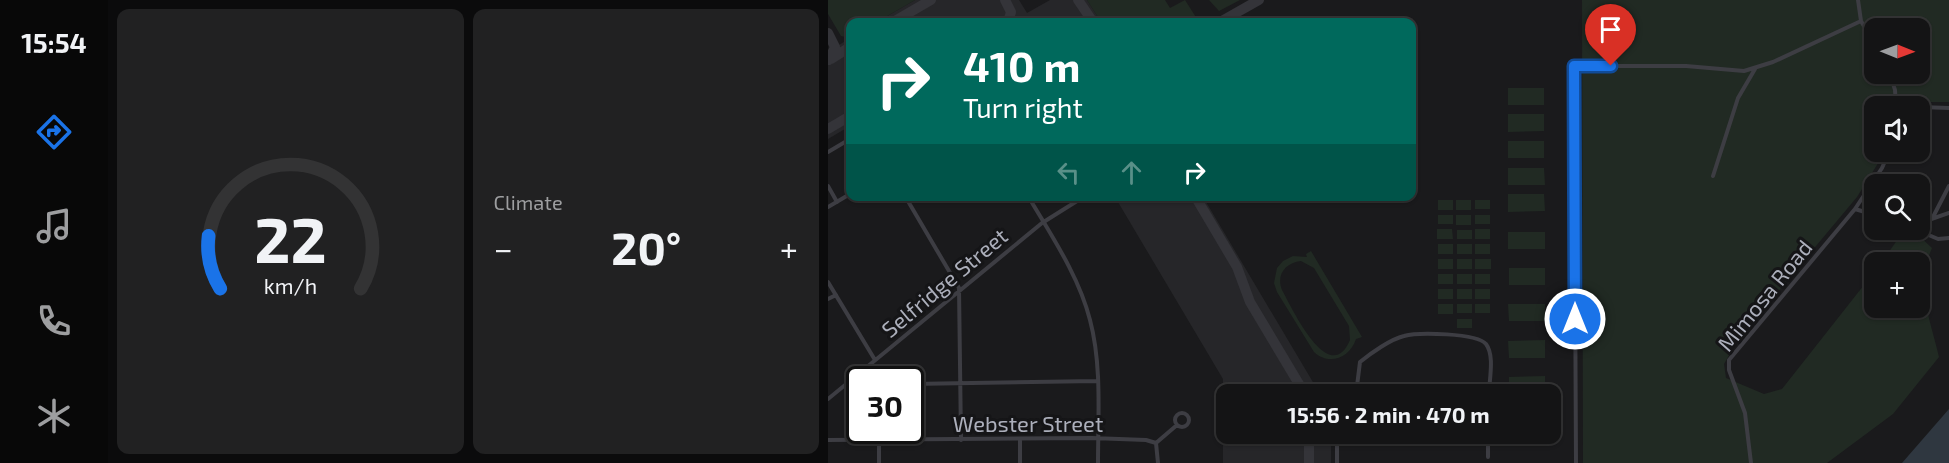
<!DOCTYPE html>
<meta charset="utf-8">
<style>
body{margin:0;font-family:"Exo 2",sans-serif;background:#212122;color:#f1f3f6;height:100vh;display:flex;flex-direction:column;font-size:22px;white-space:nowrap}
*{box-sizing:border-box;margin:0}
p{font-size:20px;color:#9d9ea0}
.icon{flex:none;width:33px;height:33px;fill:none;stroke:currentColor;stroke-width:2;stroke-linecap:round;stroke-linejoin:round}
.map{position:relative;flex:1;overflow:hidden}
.side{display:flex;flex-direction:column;gap:9px;padding:9px;background:#0b0b0c;width:720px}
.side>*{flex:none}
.hud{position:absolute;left:18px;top:18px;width:570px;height:183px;border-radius:12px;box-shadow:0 2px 4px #0004,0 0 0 2px #333334;background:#00695c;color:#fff;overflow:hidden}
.needle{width:39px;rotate:91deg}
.buttons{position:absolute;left:1036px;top:18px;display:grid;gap:12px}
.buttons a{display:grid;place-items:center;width:66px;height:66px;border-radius:12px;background:#141415;box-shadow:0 2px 4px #0004,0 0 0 2px #333334;font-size:30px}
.speed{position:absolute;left:18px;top:366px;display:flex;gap:12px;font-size:30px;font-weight:700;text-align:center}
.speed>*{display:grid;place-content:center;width:78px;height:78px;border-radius:50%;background:#141415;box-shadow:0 2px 4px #0004,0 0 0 2px #333334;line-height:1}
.speed .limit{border:3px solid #111;border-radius:9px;background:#fff;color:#111}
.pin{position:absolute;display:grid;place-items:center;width:51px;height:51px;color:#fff;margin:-62px -26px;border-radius:50% 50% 50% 0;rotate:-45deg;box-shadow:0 0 6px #0007}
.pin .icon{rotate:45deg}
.me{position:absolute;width:66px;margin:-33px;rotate:0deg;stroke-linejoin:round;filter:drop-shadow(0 0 4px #0008)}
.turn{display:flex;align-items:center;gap:21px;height:126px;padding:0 18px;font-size:27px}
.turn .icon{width:78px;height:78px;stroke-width:2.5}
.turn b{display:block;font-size:42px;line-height:51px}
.lanes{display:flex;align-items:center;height:57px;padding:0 18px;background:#0003;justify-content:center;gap:30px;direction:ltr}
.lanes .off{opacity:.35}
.big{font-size:45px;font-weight:700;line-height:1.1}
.side .widget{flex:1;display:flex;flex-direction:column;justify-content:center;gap:9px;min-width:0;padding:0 21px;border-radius:12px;background:#212122}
.side .dial{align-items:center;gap:0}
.dial svg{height:156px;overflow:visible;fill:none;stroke:#333334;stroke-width:7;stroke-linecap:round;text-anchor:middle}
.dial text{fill:#f1f3f6;stroke:none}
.heat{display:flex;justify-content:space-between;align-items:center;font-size:33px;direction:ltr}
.side .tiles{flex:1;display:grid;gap:9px;grid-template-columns:repeat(2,1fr)}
.trip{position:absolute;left:388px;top:384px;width:345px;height:60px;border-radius:12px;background:#141415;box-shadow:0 2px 4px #0004,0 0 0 2px #333334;font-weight:700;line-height:60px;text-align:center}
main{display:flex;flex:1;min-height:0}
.tabs{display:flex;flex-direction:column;width:108px;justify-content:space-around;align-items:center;background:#080808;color:#9d9ea0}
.tabs .icon{width:42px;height:42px}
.tabs .on{color:#1a73e8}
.tabs b{font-size:27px;color:#f1f3f6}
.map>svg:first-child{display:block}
</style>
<main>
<nav class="tabs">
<b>15:54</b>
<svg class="icon on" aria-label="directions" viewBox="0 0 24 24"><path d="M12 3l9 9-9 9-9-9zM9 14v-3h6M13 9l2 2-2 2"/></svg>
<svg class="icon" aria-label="music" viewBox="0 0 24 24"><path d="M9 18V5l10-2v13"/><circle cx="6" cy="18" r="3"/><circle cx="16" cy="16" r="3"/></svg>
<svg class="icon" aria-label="phone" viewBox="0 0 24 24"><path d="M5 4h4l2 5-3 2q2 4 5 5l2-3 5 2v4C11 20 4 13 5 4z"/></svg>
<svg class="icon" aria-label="climate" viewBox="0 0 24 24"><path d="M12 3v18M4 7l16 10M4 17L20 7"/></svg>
</nav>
<section class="side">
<div class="tiles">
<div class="widget dial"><svg viewBox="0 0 100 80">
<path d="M14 69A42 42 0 1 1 86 69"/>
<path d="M14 69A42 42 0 0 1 8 42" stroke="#1a73e8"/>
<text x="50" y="56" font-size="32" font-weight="700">22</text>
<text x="50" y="72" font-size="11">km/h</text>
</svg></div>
<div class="widget"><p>Climate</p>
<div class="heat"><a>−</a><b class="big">20°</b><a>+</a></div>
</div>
</div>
</section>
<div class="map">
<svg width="1121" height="463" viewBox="0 0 1121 463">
<rect width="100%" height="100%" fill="#1a1a1c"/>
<path fill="#262629" d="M87 0H191L199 13 222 0H259L273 22H49Z
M22 38V126L0 139V52Z
M287 197H375L492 394H399V434H503V463H395V379Z"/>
<path fill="#212a23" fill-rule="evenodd" d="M0 0H87L49 22H22V38L13 36 0 14Z
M259 0H337L342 8 357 0 371 22H273Z
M381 0H412L391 11Z
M754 0H1121V102H1064L1063 106H1047V152H1057L1029 197 911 338 896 364 898 378 936 394 954 389 1047 271V308H1092V262H1054L1076 230 1089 234 1104 248C1087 287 1102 318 1111 357L1065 414 999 463H755ZM1047 28H1092V74H1047Z
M680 88H716V105H680Z
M680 114H716V131L680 132Z
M680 141H716V158H680Z
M680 168H716L717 185H680Z
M680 194H716L717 211 680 212Z
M610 200H625V210H610Z
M628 200H643V210H628Z
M647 200H662V209H647Z
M610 215H625V224H610Z
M628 215H643V225H628Z
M647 215H662V224H647Z
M609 229H624L625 239H609Z
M647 229H662V239H647Z
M629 230H644V239H629Z
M680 232H717V249H680Z
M610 244H625V254H610Z
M629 244H644V254H629Z
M647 244H662V254H647Z
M483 251 534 337 528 339C522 358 501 366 486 352L449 292 446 283 449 268 455 261 465 256 479 257 478 254ZM473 261 486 268 521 326 522 340C501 389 463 306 454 290 448 275 457 263 473 261Z
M610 259H625V269H610Z
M629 259H644V269H629Z
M647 259H663V269H647Z
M681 268H717V285H681Z
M610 274H625V284H610Z
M629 274H644V284H629Z
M647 274H662V284H647Z
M610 289H625V299H610Z
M629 289H644V299H629Z
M647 289H662V299H647Z
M610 304H625V314H610Z
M629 304H644V313H629Z
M647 304H662V313H647Z
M680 304H717V321H681Z
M629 319H644V328H629Z
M717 340V358H681L680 341Z
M717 376V393L681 394V377Z"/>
<path fill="#2f3740" d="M1121 409V463H1074Z"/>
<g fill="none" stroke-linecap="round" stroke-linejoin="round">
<path stroke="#343439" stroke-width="10" d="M177 0 183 12 180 22
M250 0 265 22
M65 22 103 0
M392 22 431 0
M0 33 7 47 1 60
M3 59 22 47
M0 129 22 116
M367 196 409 267 422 302 477 394
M481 463V434"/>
<path stroke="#3d3d43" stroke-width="4" d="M1030 0 1033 21 1047 45
M1062 74 1067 90 1068 106
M1068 106H1079
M1092 107 1121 108
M0 152 22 139
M885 176 910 98 927 69
M0 186 9 202
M77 196 131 288 133 440
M200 196C223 235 251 276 262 320 274 365 270 417 270 463
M0 207 22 194
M1027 209 1047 215
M1105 217 1121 186
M1092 223 1121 213
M1089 230 1110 239 1121 238
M0 282 47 360
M0 299 8 295
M82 384 269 381
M528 394 532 362C543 353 563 339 576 336 590 332 649 333 658 344 667 356 661 380 661 394
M0 399 214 223 257 196
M347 420a7 7 0 1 1 14 0a7 7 0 1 1-14 0Z
M509 434V463
M192 439V463
M0 440 264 438 318 440 328 443
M51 440V463
M328 443 349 425
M328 443 330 463
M660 457V434
M748 463 746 66H858L916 71 945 62 1033 21
M923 463 917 413 901 370V360L1027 209 1054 168 1061 152"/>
</g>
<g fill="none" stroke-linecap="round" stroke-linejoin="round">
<g stroke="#114b97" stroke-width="15">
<path id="route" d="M747 319 746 66H783"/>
</g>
<use href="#route" stroke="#1a73e8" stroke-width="10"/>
</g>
<g text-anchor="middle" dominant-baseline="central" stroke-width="6" stroke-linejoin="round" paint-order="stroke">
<g font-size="22" fill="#acafbb" stroke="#151517">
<text transform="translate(116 282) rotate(-40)">Selfridge Street</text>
<text transform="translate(936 295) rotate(-51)">Mimosa Road</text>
<text x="200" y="423">Webster Street</text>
</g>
</g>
</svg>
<div class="buttons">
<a><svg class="needle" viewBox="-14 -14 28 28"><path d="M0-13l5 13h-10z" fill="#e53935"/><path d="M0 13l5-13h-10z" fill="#9d9ea0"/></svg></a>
<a><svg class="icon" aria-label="sound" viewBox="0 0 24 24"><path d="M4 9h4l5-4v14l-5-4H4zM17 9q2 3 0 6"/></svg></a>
<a><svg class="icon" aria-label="search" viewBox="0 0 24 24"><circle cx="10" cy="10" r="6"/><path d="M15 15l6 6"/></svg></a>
<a>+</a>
</div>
<div class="speed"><div class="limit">30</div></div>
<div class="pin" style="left:783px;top:66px;background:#d93025"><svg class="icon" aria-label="arrive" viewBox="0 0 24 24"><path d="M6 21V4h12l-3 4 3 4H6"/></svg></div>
<svg class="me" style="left:747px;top:319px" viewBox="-20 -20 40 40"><circle r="17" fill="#1a73e8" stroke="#fff" stroke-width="3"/><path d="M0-11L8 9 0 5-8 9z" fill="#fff"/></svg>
<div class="trip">15:56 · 2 min · 470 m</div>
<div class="hud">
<div class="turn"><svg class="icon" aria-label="right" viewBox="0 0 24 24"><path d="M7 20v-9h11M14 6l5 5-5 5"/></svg><div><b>410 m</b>Turn right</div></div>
<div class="lanes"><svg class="icon off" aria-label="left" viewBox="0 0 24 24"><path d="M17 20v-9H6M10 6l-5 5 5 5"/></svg><svg class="icon off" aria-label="ahead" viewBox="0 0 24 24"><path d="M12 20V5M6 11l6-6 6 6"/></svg><svg class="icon" aria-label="right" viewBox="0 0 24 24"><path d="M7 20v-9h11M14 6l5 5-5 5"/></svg></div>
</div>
</div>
</main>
